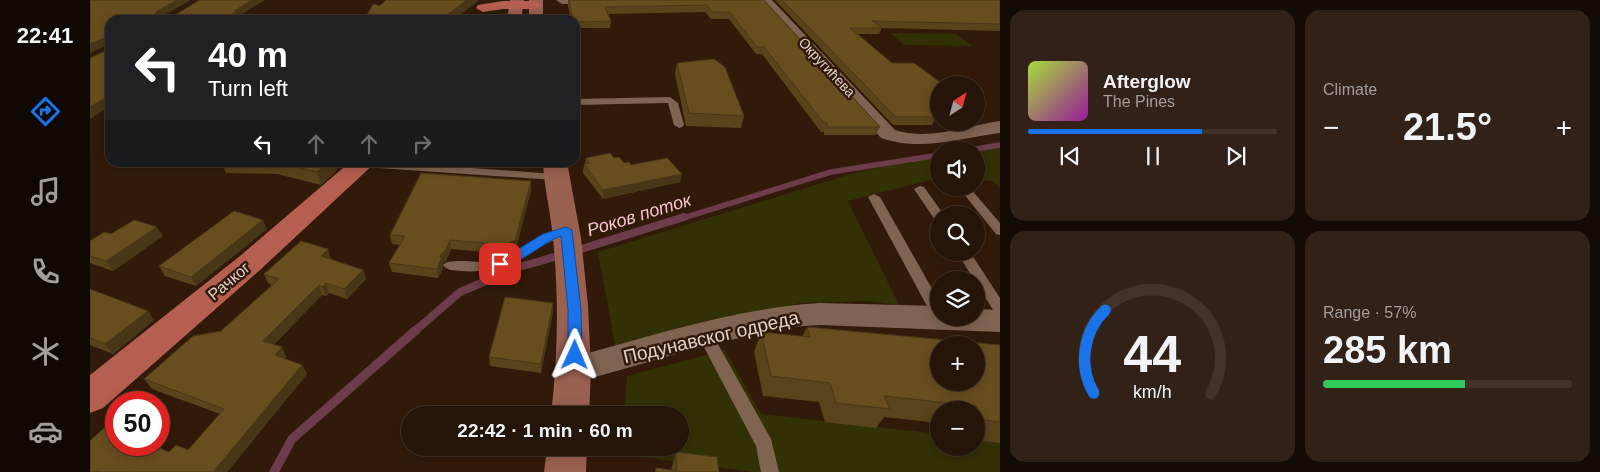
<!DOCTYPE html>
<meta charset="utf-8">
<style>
body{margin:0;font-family:Helvetica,sans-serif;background:#312116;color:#f1f3f6;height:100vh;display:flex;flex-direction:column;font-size:19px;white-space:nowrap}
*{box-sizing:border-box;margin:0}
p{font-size:16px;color:#a39e9c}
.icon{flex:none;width:28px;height:28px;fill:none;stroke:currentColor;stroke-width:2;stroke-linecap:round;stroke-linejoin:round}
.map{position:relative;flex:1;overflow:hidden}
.details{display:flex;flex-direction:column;gap:10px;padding:10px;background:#140b04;width:600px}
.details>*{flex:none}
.hud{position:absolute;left:15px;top:15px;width:475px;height:152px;border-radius:15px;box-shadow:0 2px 12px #0003,0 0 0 1px #423329;background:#202124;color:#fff;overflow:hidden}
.needle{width:32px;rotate:36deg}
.fabs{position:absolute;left:840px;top:76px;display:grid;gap:10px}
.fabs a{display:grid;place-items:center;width:55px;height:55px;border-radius:50%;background:#251408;box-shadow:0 2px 12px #0003,0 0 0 1px #423329;font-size:25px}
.speed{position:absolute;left:15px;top:391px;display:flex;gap:10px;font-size:25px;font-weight:700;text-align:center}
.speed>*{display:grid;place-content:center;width:65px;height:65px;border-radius:50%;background:#251408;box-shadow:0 2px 12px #0003,0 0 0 1px #423329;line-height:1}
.speed .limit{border:8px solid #d22;background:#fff;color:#111}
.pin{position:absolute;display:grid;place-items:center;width:42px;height:42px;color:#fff;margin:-21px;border-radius:10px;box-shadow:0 2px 8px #0006}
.me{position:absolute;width:55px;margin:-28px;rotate:1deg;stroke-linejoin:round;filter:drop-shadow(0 0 4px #0008)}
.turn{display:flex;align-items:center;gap:18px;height:105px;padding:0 20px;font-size:22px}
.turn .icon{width:65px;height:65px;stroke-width:2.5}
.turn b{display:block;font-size:35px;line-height:42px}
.lanes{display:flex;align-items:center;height:48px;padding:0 20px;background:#0003;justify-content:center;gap:25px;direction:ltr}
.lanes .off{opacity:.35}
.big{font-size:38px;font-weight:800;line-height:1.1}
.details .tile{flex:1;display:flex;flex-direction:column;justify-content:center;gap:8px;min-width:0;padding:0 18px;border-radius:15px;background:#312116}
.details .dial{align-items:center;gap:0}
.dial svg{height:130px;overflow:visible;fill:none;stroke:#423329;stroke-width:7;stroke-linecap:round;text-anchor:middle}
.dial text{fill:#f1f3f6;stroke:none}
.song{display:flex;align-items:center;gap:15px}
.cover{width:60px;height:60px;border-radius:8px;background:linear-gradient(135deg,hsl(80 70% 55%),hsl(300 70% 35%))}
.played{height:5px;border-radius:2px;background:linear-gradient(90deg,#1a73e8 70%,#423329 70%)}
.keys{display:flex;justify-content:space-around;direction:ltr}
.heat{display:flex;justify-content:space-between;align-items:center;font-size:28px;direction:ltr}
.charge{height:8px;border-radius:4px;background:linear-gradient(90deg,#34c759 57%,#423329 0)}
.details .tiles{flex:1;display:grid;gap:10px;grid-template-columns:repeat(2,1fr)}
.trip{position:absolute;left:311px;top:406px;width:288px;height:50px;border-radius:25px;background:#251408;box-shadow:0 2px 12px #0003,0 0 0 1px #423329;font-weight:800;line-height:50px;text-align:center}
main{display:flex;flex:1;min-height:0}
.dock{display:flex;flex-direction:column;width:90px;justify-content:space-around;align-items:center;background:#0f0803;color:#a39e9c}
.dock .icon{width:35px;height:35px}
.dock .selected{color:#1a73e8}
.dock b{font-size:22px;color:#f1f3f6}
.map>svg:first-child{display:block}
</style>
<main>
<nav class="dock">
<b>22:41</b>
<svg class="icon selected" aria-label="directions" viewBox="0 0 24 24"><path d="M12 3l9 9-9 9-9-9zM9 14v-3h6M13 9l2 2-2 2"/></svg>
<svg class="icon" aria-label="music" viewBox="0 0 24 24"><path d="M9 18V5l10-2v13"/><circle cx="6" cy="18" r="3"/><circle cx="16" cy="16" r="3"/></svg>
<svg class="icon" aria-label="phone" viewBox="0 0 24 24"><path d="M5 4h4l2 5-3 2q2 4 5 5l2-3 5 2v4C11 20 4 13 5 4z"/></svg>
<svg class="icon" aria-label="climate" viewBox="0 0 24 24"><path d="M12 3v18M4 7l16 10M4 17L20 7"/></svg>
<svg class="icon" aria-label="car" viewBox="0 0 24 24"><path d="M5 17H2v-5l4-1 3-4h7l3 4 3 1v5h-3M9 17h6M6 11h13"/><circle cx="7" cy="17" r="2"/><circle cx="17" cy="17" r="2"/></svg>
</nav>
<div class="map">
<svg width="910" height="472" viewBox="0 0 910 472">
<rect width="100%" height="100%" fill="#311a0a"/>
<path fill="#323005" d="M800 33 865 34 883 46 814 45Z
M910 147V189L903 181 886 180V150Z
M849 155V178L758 201 809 305 777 301 710 303 526 350 508 252 764 173Z
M635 350 671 414 849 434V448H886V439L910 441V472H662L531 454V448H590V415H534L537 376Z"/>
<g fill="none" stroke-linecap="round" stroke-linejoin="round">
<path stroke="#6d3c4a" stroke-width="5.5" d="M880 150 910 145
M590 219 741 172 849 155"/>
<path stroke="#6d3c4a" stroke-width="8" d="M485 251 594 217
M325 331 370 292 429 267 472 255"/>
<path stroke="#6d3c4a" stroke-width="9" d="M184 472 202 439 326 330"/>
<path fill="#7f6452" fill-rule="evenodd" d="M580 97 588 103 594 125 592 127 589 128 584 125 578 103 485 105V99Z
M270 162H299L465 174 470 177 465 180 274 167 270 166Z
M830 186 834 187 854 215H849V221L845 220 824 189Z
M869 188H880L910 223V235L906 234Z
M784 194 790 197 849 301V318H855L854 319 849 321 844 319 778 197Z
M476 226 480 227 482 230 480 233C440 248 417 275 371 271 364 270 357 271 353 265 358 257 391 264 402 261 429 254 449 233 476 226Z
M867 252H880L910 298V314L905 313 886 283V280H884Z
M615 328 620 330 681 439 689 472H671L666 446 607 334 610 330Z"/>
<path fill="#7f6452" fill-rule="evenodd" d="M466 0H555L549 4H472Z
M669 0H682L805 130C838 141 877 126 910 121V133C869 138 832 152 791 138Z
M730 303 849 306V318H886V309L910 310V332L730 325 697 327 615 346 484 383 473 379 468 370 473 361 484 357C564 335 647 308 730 303Z"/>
<path fill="#9a6151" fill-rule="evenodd" d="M420 0H434L431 20H417Z
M439 0H453V20H439Z
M453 162H477L491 238 498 305 501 370 499 415H461C468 356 469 297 463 239 461 213 454 188 453 162Z
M457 448H497L496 472H454Z"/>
<path fill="#b45f50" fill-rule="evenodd" d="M413 1H445L452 5 445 9H413L393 12 386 8 388 5Z
M260 162H286L170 270 13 408 0 413V375L150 256Z"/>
</g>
<path fill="#59431b" d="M478 0H674L790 127 786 135H734V132H731L672 54H666L639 19H621L615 12 518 14 521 21 520 28H485V20H481L478 6Z
M685 0H910V31L792 28 789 34H768L802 63 849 85V117H846L842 125H803Z
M485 53 490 67V80H485Z
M587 63 654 116 651 128 596 126 585 74Z
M496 158H524L534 163 541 165 592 174 590 182 513 199 493 173 494 164H495Z
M131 162H250L245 172 231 185 187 174 136 173Z
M441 190 426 249 416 254 361 249 356 261 352 264 353 268 348 278 302 272 299 263 310 245 302 244 300 235Z
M177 229 106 286 75 276 69 266Z
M21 234 73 236 23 271 0 263V241Z
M241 259 273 270 276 279 257 299 239 293 236 296 232 295 183 345 192 347 196 357 195 359 212 365 217 374 137 472H0L79 452 98 450 130 414 62 389 54 379 131 331 182 285 178 283 174 274Z
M0 289 64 320 23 354 0 345Z
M463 312 451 373 400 366 399 357Z
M717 327 910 345V443L886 440V410H849V423L794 417 786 428 735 422 729 402 673 396 664 352 671 332 712 337Z
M586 452 629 472H565L566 468 581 470Z"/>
<path fill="#483716" d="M87 0H101L69 18 66 14V12Z
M162 0H175L149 16H139L144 11Z
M377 0H389L364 20H350Z
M17 37 20 44 0 53V44Z
M20 95V106L0 119V107Z
M238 162H250L245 172 231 185 227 172Z
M592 174 590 182 513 199V190Z
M441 181V190L426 249 416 254 415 245Z
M173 220 177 229 106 286 101 277Z
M67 227 73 236 23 271 16 261Z
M360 240 361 249 356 261 352 264 353 268 348 278 347 269 350 255Z
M238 249 241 259 234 265 231 256Z
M273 270 276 279 257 299 254 289Z
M236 283 239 293 236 296 232 287Z
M229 285 232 295 178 351 173 341Z
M463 303V312L451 373V364Z
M58 311 64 320 23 354 15 344Z
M192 347 196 357 189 365 185 355Z
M212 365 217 374 137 472H123Z"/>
<path fill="#674e1f" stroke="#483716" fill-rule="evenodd" d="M0 0H87L66 12V14L85 15 110 0H162L144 11H148L139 16H160L157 19 216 18 215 20H20V95L0 107V58L17 50V37L0 44Z
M296 0H377L350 20H274L283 4 290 6Z
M479 0H674L790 127H737V123H734L674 47H667L640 12H622L617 5 515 7 521 21 485 22V20H483Z
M692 0H910V24L782 21 792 28H760L802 63H824L854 85H849V108H844L848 112H841L846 117H806Z
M470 15 472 20H456V19Z
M414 19 415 20H390Z
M485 53 490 67 485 68Z
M624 59 635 67 654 116 599 113 587 63Z
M520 153 524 158 529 157 534 163 539 162 541 165 577 158 592 174 513 190 494 164 499 163 496 158Z
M188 162H238L227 172Z
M331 173 441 181 425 240 415 245 360 240 355 251 350 255 351 259 347 269 299 263 315 236 300 235Z
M144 211 173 220 101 277 69 266Z
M44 220 67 227 16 261 0 256V241L14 232 21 234Z
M211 241 238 249 231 256 273 270 254 289 236 283 232 287 229 285 173 341 192 347 185 355 212 365 123 472H10L7 471V472H0V441L15 427 26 431V445H62L79 452 86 445 98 450 134 409 54 379 103 336 131 331 189 279 174 274Z
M0 289 58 311 15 344 0 338Z
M415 297 463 303 451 364 399 357Z
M717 327 910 345V422L894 420 886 406 794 396 800 409 746 403 740 383 681 376 671 332 720 337ZM849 345H886V382H849Z
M586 452 627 457 629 472H566V468L587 471Z"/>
<path fill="#1a73e8" stroke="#114b97" d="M476 227 482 230 491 310 492 355 490 359H480L478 355V310L471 236C454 241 423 271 406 266L404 264 453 234Z"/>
<g text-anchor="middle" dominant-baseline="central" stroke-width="5" stroke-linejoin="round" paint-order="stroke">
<g font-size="14" fill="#e1d1c8" stroke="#311a0a">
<text transform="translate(737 67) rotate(47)">Округићева</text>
</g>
<g font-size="16" fill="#e1d1c8" stroke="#311a0a">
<text transform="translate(139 281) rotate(-40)">Рачког</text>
</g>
<g font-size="18" font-style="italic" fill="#f5c2ce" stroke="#311a0a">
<text transform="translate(549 215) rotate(-17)">Роков поток</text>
</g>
<g font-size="19" fill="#e1d1c8" stroke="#311a0a">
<text transform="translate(621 337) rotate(-13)">Подунавског одреда</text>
</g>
</g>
</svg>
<div class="fabs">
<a><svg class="needle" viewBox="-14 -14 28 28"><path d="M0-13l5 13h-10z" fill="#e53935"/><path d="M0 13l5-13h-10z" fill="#a39e9c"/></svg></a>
<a><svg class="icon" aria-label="sound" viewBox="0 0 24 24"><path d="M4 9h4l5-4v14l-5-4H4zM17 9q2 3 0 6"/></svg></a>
<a><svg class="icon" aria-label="search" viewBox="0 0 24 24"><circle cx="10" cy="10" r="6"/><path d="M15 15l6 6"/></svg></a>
<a><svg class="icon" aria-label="layers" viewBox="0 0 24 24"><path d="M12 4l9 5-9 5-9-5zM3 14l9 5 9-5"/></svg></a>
<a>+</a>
<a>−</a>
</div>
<div class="speed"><div class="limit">50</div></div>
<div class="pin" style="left:410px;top:264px;background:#d93025"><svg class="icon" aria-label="arrive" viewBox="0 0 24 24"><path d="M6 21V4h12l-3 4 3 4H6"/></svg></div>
<svg class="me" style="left:485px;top:355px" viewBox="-20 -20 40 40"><path d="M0-17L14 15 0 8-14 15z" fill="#1a73e8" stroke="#fff" stroke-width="4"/></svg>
<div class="trip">22:42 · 1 min · 60 m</div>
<div class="hud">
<div class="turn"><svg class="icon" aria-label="left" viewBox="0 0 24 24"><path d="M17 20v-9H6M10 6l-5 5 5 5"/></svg><div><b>40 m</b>Turn left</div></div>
<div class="lanes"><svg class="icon" aria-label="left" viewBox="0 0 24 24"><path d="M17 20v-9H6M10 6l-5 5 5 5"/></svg><svg class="icon off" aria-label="ahead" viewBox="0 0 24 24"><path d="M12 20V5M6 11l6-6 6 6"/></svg><svg class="icon off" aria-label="ahead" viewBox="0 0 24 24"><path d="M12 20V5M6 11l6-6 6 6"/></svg><svg class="icon off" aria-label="right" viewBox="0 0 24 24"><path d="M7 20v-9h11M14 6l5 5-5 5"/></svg></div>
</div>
</div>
<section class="details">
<div class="tiles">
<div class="tile">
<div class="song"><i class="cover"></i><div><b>Afterglow</b><p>The Pines</p></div></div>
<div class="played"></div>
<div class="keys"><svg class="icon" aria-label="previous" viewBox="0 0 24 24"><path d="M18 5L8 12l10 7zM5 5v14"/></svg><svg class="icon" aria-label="pause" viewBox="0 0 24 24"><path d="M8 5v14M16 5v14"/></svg><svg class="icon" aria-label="next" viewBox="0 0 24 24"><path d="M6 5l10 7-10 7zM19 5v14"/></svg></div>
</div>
<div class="tile"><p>Climate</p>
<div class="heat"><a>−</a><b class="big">21.5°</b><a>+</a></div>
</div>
<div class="tile dial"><svg viewBox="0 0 100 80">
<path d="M14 69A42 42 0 1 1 86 69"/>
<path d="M14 69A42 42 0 0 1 21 18" stroke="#1a73e8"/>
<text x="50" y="56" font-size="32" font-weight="700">44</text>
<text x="50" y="72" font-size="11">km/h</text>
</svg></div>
<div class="tile"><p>Range · 57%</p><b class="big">285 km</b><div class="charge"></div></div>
</div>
</section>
</main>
